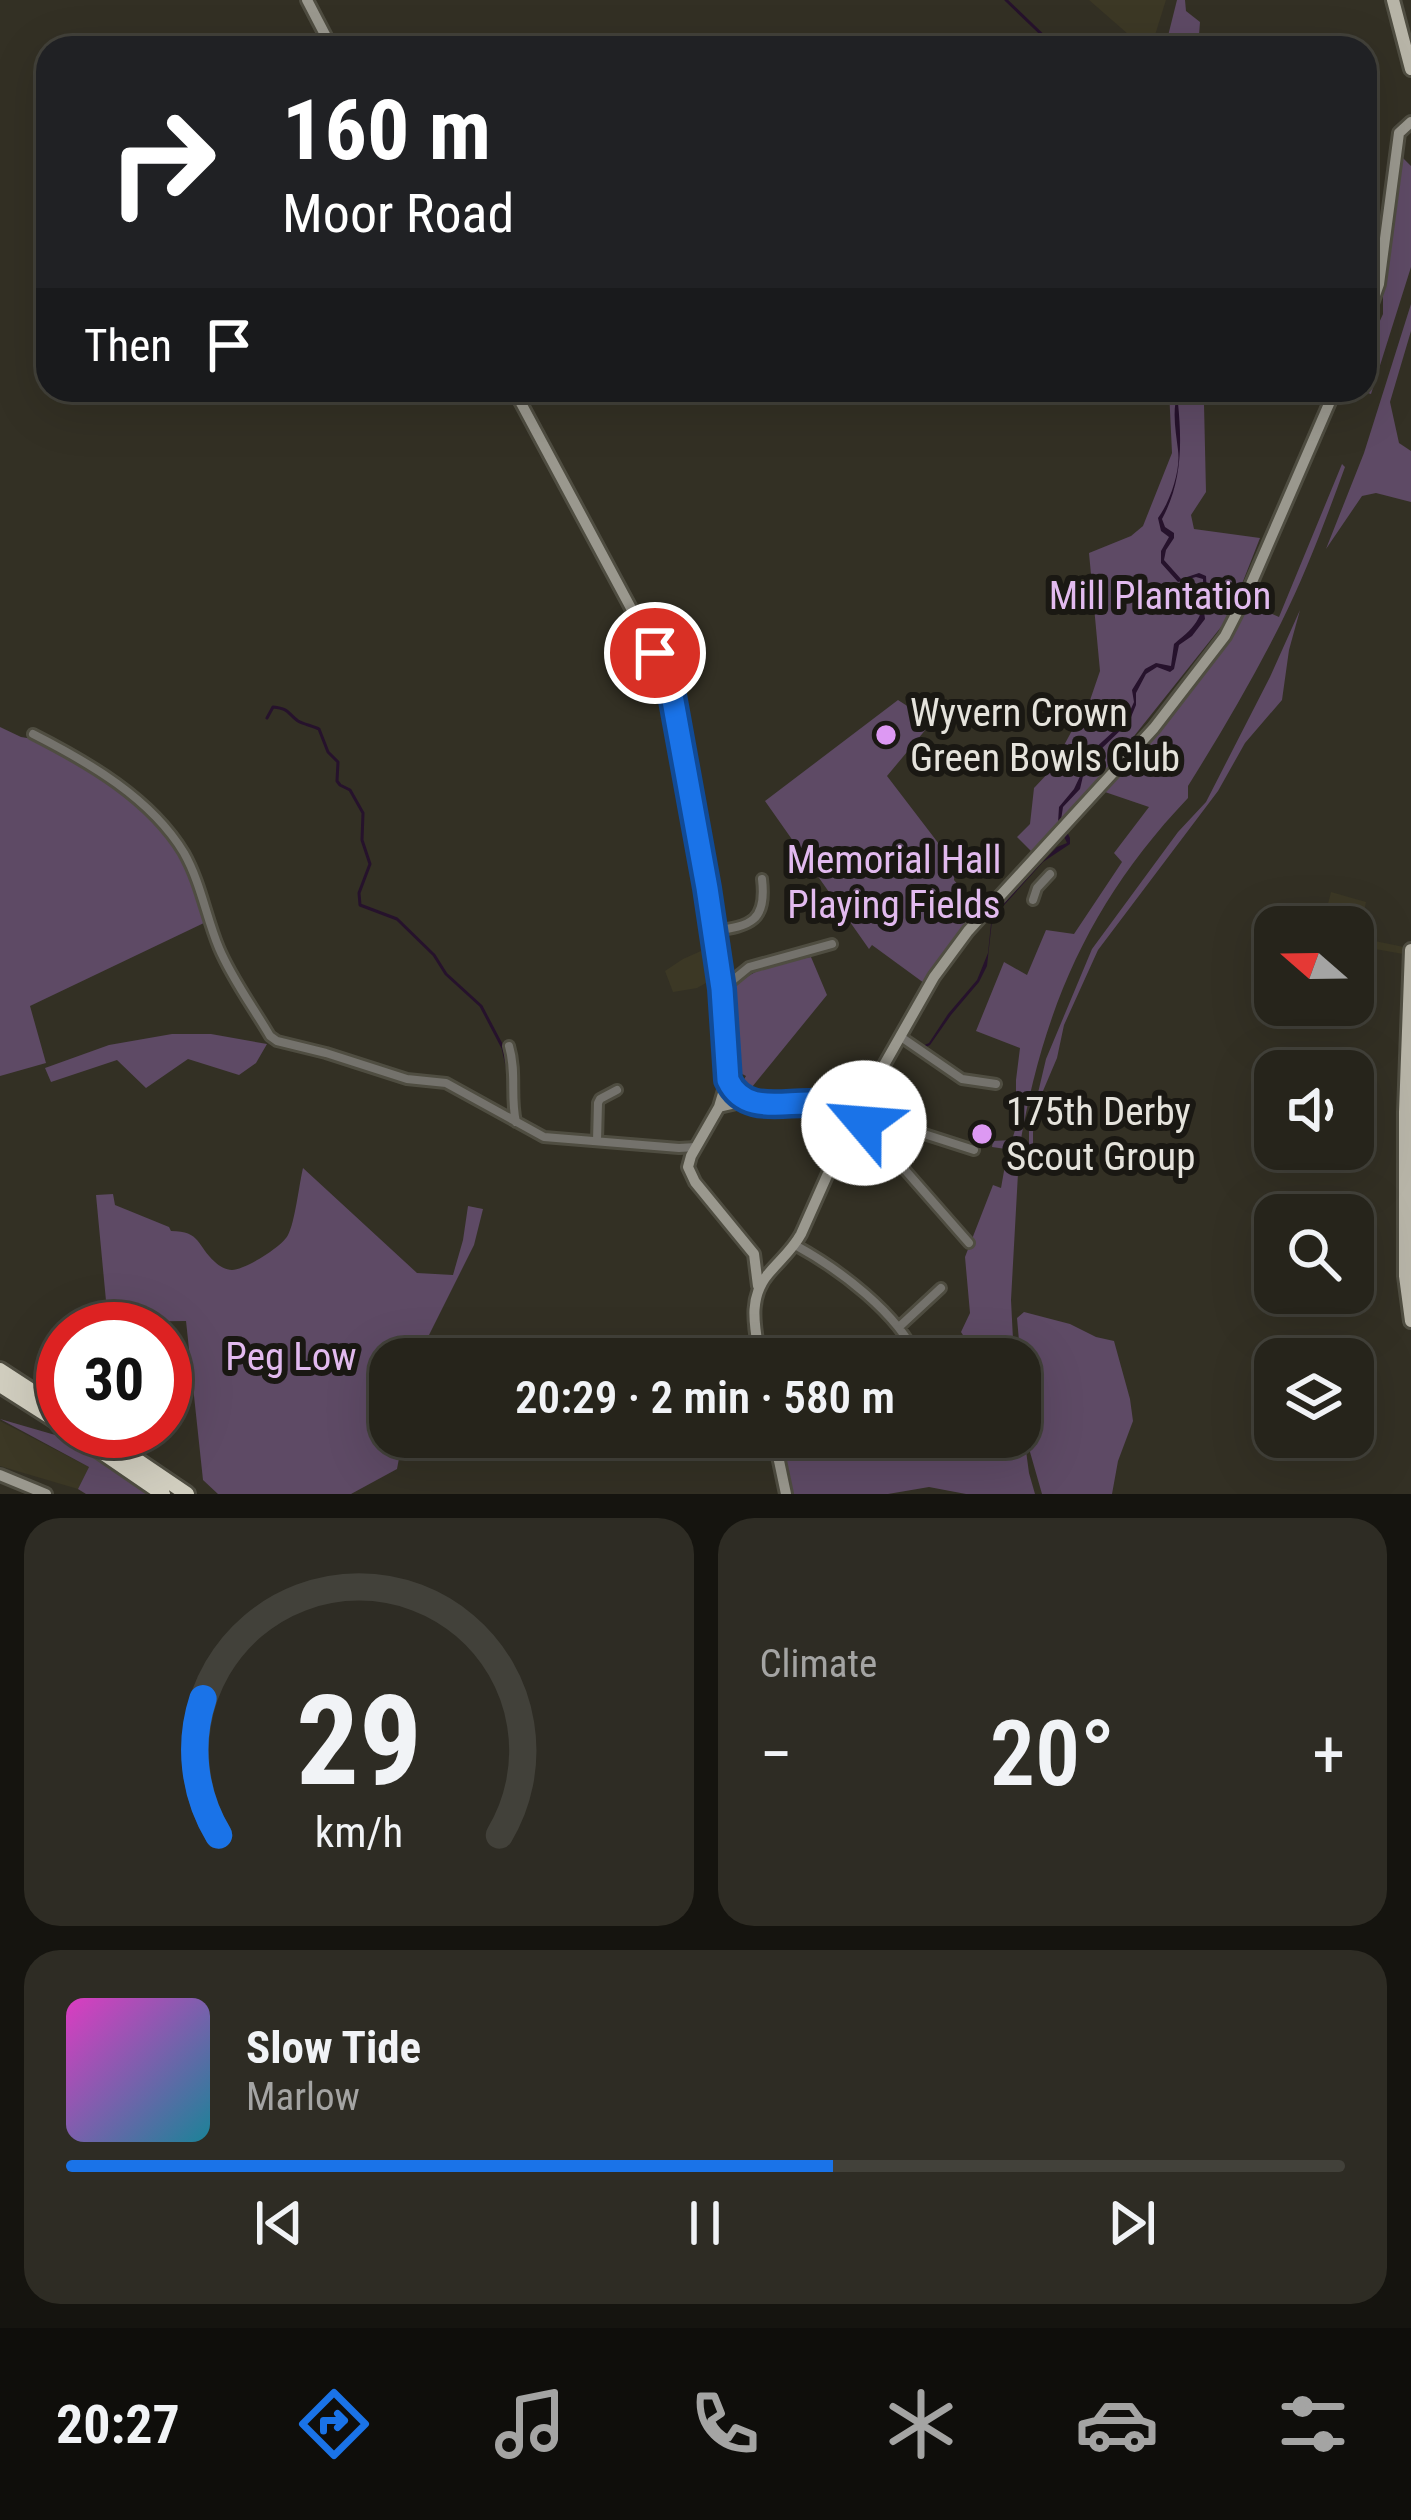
<!DOCTYPE html>
<meta charset="utf-8">
<style>
body{margin:0;font-family:"Roboto Condensed",sans-serif;background:#2e2c24;color:#f1f3f6;height:100vh;display:flex;flex-direction:column;font-size:45px;white-space:nowrap}
*{box-sizing:border-box;margin:0}
p{font-size:39px;color:#a4a4a3}
.icon{flex:none;width:66px;height:66px;fill:none;stroke:currentColor;stroke-width:2;stroke-linecap:round;stroke-linejoin:round}
.map{position:relative;height:1494px;overflow:hidden}
.side{display:flex;flex-direction:column;gap:24px;padding:24px;background:#15140f;flex:1}
.side>*{flex:none}
.top-card{position:absolute;left:36px;top:36px;width:1341px;height:366px;border-radius:36px;box-shadow:0 12px 48px #0002,0 0 0 3px #42413a;background:#202124;color:#fff;overflow:hidden}
.needle{width:78px;rotate:290deg}
.buttons{position:absolute;left:1254px;top:906px;display:grid;gap:24px}
.buttons a{display:grid;place-items:center;width:120px;height:120px;border-radius:24px;background:#26241b;box-shadow:0 12px 48px #0002,0 0 0 3px #42413a;font-size:60px}
.speed{position:absolute;left:36px;top:1302px;display:flex;gap:24px;font-size:60px;font-weight:700;text-align:center}
.speed>*{display:grid;place-content:center;width:156px;height:156px;border-radius:50%;background:#26241b;box-shadow:0 12px 48px #0002,0 0 0 3px #42413a;line-height:1}
.speed .limit{border:18px solid #d22;background:#fff;color:#111}
.pin{position:absolute;display:grid;place-items:center;width:102px;height:102px;color:#fff;margin:-51px;border:6px solid #fff;border-radius:50%;box-shadow:0 3px 12px #0007}
.me{position:absolute;width:132px;margin:-66px;rotate:297deg;stroke-linejoin:round;filter:drop-shadow(0 0 9px #0008)}
.turn{display:flex;align-items:center;gap:42px;height:252px;padding:0 48px;font-size:54px}
.turn .icon{width:156px;height:156px;stroke-width:2.5}
.turn b{display:block;font-size:84px;line-height:102px}
.then{display:flex;align-items:center;height:114px;padding:0 48px;background:#0003;gap:24px;font-size:45px}
.big{font-size:90px;font-weight:600;line-height:1.1}
.side .card{flex:1;display:flex;flex-direction:column;justify-content:center;gap:18px;min-width:0;padding:0 42px;border-radius:36px;background:#2e2c24}
.side .dial{align-items:center;gap:0}
.dial svg{height:312px;overflow:visible;fill:none;stroke:#42413a;stroke-width:7;stroke-linecap:round;text-anchor:middle}
.dial text{fill:#f1f3f6;stroke:none}
.song{display:flex;align-items:center;gap:36px}
.cover{width:144px;height:144px;border-radius:18px;background:linear-gradient(135deg,hsl(310 70% 55%),hsl(190 70% 35%))}
.played{height:12px;border-radius:6px;background:linear-gradient(90deg,#1a73e8 60%,#42413a 60%)}
.keys{display:flex;justify-content:space-around;direction:ltr}
.heat{display:flex;justify-content:space-between;align-items:center;font-size:66px;direction:ltr}
.side .tiles{flex:1;display:grid;gap:24px;grid-template-columns:1fr 1fr}
.card:last-child{grid-column:span 2}
.trip{position:absolute;left:369px;top:1338px;width:672px;height:120px;border-radius:36px;background:#26241b;box-shadow:0 12px 48px #0002,0 0 0 3px #42413a;font-weight:600;line-height:120px;text-align:center}
.dock{display:flex;height:192px;justify-content:space-around;align-items:center;background:#0f0e0b;color:#a4a4a3}
.dock .icon{width:84px;height:84px}
.dock .active{color:#1a73e8}
.dock b{font-size:54px;color:#f1f3f6}
.map>svg:first-child{display:block}
</style>
<div class="map">
<svg width="1411" height="1494" viewBox="0 0 1411 1494">
<rect width="100%" height="100%" fill="#333024"/>
<path fill="#3c3825" d="M1089 0H1166L1151 48H1144Z
M1331 892 1366 902 1363 917 1374 920 1370 940 1404 947 1403 954 1353 945V927H1322Z
M710 947 715 978 697 988 673 992 665 971 683 959Z
M0 1421 89 1467 78 1489 0 1466Z"/>
<path fill="#5e4a65" d="M1177 0H1185L1186 11 1200 22 1198 48H1165Z
M1402 157 1411 166V267L1371 394 1365 392 1379 358 1374 334 1383 314V282Z
M1411 304V331L1390 402 1399 443 1411 451V502L1376 493 1362 496 1326 549 1364 453Z
M1169 390H1207L1204 404 1206 492 1191 515 1194 529 1260 538 1229 617 1095 785 1034 854 1017 837 1030 824 1034 788 1050 771 1075 725 1087 709 1100 671 1089 553 1131 536 1143 526 1172 453Z
M1342 464 1345 467C1326 519 1306 573 1281 623 1253 679 1221 733 1188 786V798C1089 902 1042 1011 1019 1151L992 1147 993 1141 1012 1140 1016 1127V1080L1020 1048 976 1031 1004 962 1027 975 1046 930 1074 934 1122 862 1114 853 1149 807 1102 791C1157 733 1211 674 1249 604L1279 617Z
M1300 610 1289 650 1282 700 1245 743 1218 791 1098 950 1064 1025 1057 1058 1040 1098 1033 1132V1146L1029 1147V1131L1046 1059 1092 949 1178 832 1206 802 1270 677Z
M898 700 932 722 887 776 955 865 954 880 976 908 924 983 872 945 869 949 765 801Z
M0 727 21 737 33 739 83 766 136 805 178 843 206 922 30 1006 46 1063 0 1076Z
M811 957 827 995 752 1087 743 1081 746 1076 731 1068 728 992C758 965 773 965 811 957Z
M172 1034H211L267 1044 256 1063 239 1075 188 1059 146 1088 117 1060 51 1082 45 1068 109 1045Z
M1007 1154 1019 1155 1011 1300 1014 1359H976L975 1354 961 1332 970 1313 965 1257 993 1185 1001 1188Z
M303 1168 417 1273 453 1275 463 1240 468 1206 483 1209 474 1245 428 1337 422 1359H390V1437H403L397 1469 351 1494H218L203 1480 186 1321 108 1322 96 1195 113 1194 115 1205 169 1227 171 1231C201 1231 197 1246 215 1262 219 1266 226 1270 232 1270 245 1270 283 1246 288 1235 295 1222 299 1185 303 1168Z
M1024 1312 1070 1324 1096 1337 1114 1341 1130 1399 1133 1421 1118 1461 1112 1494H1042L1028 1445 1017 1318Z
M1020 1406 1029 1473 1035 1494H966L929 1487 888 1494H791L784 1460 856 1437H1020Z
M0 1419 76 1441 152 1494H86L78 1489 89 1467Z"/>
<path fill="#26122c" d="M1188 390 1179 396 1178 403C1182 444 1182 482 1162 519L1165 527 1174 533V538L1166 550 1164 560 1181 579 1199 573 1206 576 1207 594 1203 604 1205 619 1192 636 1179 645 1174 669 1170 672 1157 667 1146 674 1136 693V705L1129 722 1095 755 1083 776 1080 789 1063 807 1061 820 1070 838V844L1043 862 996 914 992 921 987 966 979 982 951 1015 930 1045 922 1049 920 1047 929 1043 948 1014 977 980 988 953 992 914 1057 847 1067 843 1058 823 1059 807 1074 789 1092 751 1126 720 1134 702 1132 690 1145 669 1156 663 1171 666 1174 644C1202 622 1204 614 1203 579L1196 577 1178 582 1161 563V551L1169 537 1161 531 1158 518C1170 502 1181 470 1178 450 1176 432 1171 408 1179 391Z"/>
<g fill="none" stroke-linecap="round" stroke-linejoin="round">
<path stroke="#26122c" stroke-width="3" d="M1006 0 1056 48
M267 718 273 707C290 709 286 712 298 721 303 724 313 726 319 729L328 752 338 762 337 781 340 785 350 790 363 813 362 840 370 864 359 893 360 905 397 919 434 955 446 974 481 1006 503 1048 508 1070"/>
<g stroke="#4f4d41" stroke-width="14">
<path id="street" d="M33 734C88 762 151 798 184 853 201 883 206 917 219 948 232 979 253 1007 270 1036L277 1041 326 1053 407 1079 446 1083 544 1137 679 1148 696 1147
M1033 900 1037 888 1050 874
M714 931C751 926 767 921 762 879
M722 989 749 967 832 944
M901 1037 962 1079 996 1084
M509 1046C517 1073 510 1096 516 1122
M864 1123 969 1243
M866 1123 921 1133 974 1150
M846 1133C862 1130 870 1120 861 1106
M597 1141 598 1103 600 1099 617 1090
M795 1245C839 1269 898 1313 918 1359
M899 1327 941 1288
M804 1350 809 1359"/>
</g>
<g stroke="#4f4d41" stroke-width="16">
<path id="secondary" d="M307 0 332 48
M1365 323 1379 284 1399 133 1411 122
M514 390 655 653 672 695 720 970 727 1080 719 1107 691 1156 688 1167 695 1182 754 1254 758 1286
M719 1107 745 1101 826 1104 842 1109 848 1116
M760 1359C755 1328 747 1298 769 1273 780 1260 793 1249 801 1234L846 1133 848 1116 859 1109 934 977 968 931 1154 728 1225 636 1248 591 1335 390
M774 1437 786 1494
M0 1475 46 1494"/>
</g>
<g stroke="#4f4d41" stroke-width="18">
<path id="primary" d="M1393 0 1411 69
M1411 950 1405 1112V1276L1411 1321"/>
</g>
<g stroke="#4f4d41" stroke-width="20">
<path id="highway" d="M0 1370 63 1411
M0 1385 63 1425
M71 1431 163 1494
M94 1431 187 1494"/>
</g>
<use href="#street" stroke="#74726c" stroke-width="8"/>
<use href="#secondary" stroke="#9a988e" stroke-width="10"/>
<use href="#primary" stroke="#b7b4a7" stroke-width="12"/>
<use href="#highway" stroke="#d1cebf" stroke-width="14"/>
</g>
<g fill="none" stroke-linecap="round" stroke-linejoin="round">
<g stroke="#114b97" stroke-width="30">
<path id="route" d="M655 653 672 695 707 888 722 989 728 1080C751 1129 816 1083 848 1116L861 1106 866 1115 864 1123"/>
</g>
<use href="#route" stroke="#1a73e8" stroke-width="21"/>
</g>
<g fill="#dd99f3" stroke="#1a1813" stroke-width="4.5">
<circle cx="886" cy="735" r="12"/>
<circle cx="982" cy="1134" r="12"/>
</g>
<g text-anchor="middle" dominant-baseline="central" stroke-width="12" stroke-linejoin="round" paint-order="stroke">
<g font-size="39" fill="#e2baef" stroke="#1a1813">
<text x="1160" y="596">Mill Plantation</text>
<text x="894" y="860">Memorial Hall<tspan x="894" dy="45">Playing Fields</tspan></text>
<text x="291" y="1357">Peg Low</text>
</g>
<g font-size="39" fill="#e5e3dc" stroke="#1a1813" text-anchor="start">
<text x="910" y="713">Wyvern Crown<tspan x="910" dy="45">Green Bowls Club</tspan></text>
<text x="1006" y="1112">175th Derby<tspan x="1006" dy="45">Scout Group</tspan></text>
</g>
</g>
</svg>
<div class="buttons">
<a><svg class="needle" viewBox="-14 -14 28 28"><path d="M0-13l5 13h-10z" fill="#e53935"/><path d="M0 13l5-13h-10z" fill="#a4a4a3"/></svg></a>
<a><svg class="icon" aria-label="sound" viewBox="0 0 24 24"><path d="M4 9h4l5-4v14l-5-4H4zM17 9q2 3 0 6"/></svg></a>
<a><svg class="icon" aria-label="search" viewBox="0 0 24 24"><circle cx="10" cy="10" r="6"/><path d="M15 15l6 6"/></svg></a>
<a><svg class="icon" aria-label="layers" viewBox="0 0 24 24"><path d="M12 4l9 5-9 5-9-5zM3 14l9 5 9-5"/></svg></a>
</div>
<div class="speed"><div class="limit">30</div></div>
<div class="pin" style="left:655px;top:653px;background:#d93025"><svg class="icon" aria-label="arrive" viewBox="0 0 24 24"><path d="M6 21V4h12l-3 4 3 4H6"/></svg></div>
<svg class="me" style="left:864px;top:1123px" viewBox="-20 -20 40 40"><circle r="19" fill="#fff"/><path d="M0-13L10 11 0 6-10 11z" fill="#1a73e8"/></svg>
<div class="trip">20:29 · 2 min · 580 m</div>
<div class="top-card">
<div class="turn"><svg class="icon" aria-label="right" viewBox="0 0 24 24"><path d="M7 20v-9h11M14 6l5 5-5 5"/></svg><div><b>160 m</b>Moor Road</div></div>
<div class="then">Then<svg class="icon" aria-label="arrive" viewBox="0 0 24 24"><path d="M6 21V4h12l-3 4 3 4H6"/></svg></div>
</div>
</div>
<section class="side">
<div class="tiles">
<div class="card dial"><svg viewBox="0 0 100 80">
<path d="M14 69A42 42 0 1 1 86 69"/>
<path d="M14 69A42 42 0 0 1 10 34" stroke="#1a73e8"/>
<text x="50" y="56" font-size="32" font-weight="700">29</text>
<text x="50" y="72" font-size="11">km/h</text>
</svg></div>
<div class="card"><p>Climate</p>
<div class="heat"><a>−</a><b class="big">20°</b><a>+</a></div>
</div>
<div class="card">
<div class="song"><i class="cover"></i><div><b>Slow Tide</b><p>Marlow</p></div></div>
<div class="played"></div>
<div class="keys"><svg class="icon" aria-label="previous" viewBox="0 0 24 24"><path d="M18 5L8 12l10 7zM5 5v14"/></svg><svg class="icon" aria-label="pause" viewBox="0 0 24 24"><path d="M8 5v14M16 5v14"/></svg><svg class="icon" aria-label="next" viewBox="0 0 24 24"><path d="M6 5l10 7-10 7zM19 5v14"/></svg></div>
</div>
</div>
</section>
<nav class="dock">
<b>20:27</b>
<svg class="icon active" aria-label="directions" viewBox="0 0 24 24"><path d="M12 3l9 9-9 9-9-9zM9 14v-3h6M13 9l2 2-2 2"/></svg>
<svg class="icon" aria-label="music" viewBox="0 0 24 24"><path d="M9 18V5l10-2v13"/><circle cx="6" cy="18" r="3"/><circle cx="16" cy="16" r="3"/></svg>
<svg class="icon" aria-label="phone" viewBox="0 0 24 24"><path d="M5 4h4l2 5-3 2q2 4 5 5l2-3 5 2v4C11 20 4 13 5 4z"/></svg>
<svg class="icon" aria-label="climate" viewBox="0 0 24 24"><path d="M12 3v18M4 7l16 10M4 17L20 7"/></svg>
<svg class="icon" aria-label="car" viewBox="0 0 24 24"><path d="M5 17H2v-5l4-1 3-4h7l3 4 3 1v5h-3M9 17h6M6 11h13"/><circle cx="7" cy="17" r="2"/><circle cx="17" cy="17" r="2"/></svg>
<svg class="icon" aria-label="filters" viewBox="0 0 24 24"><path d="M4 7h16M4 17h16"/><circle cx="9" cy="7" r="2"/><circle cx="15" cy="17" r="2"/></svg>
</nav>
